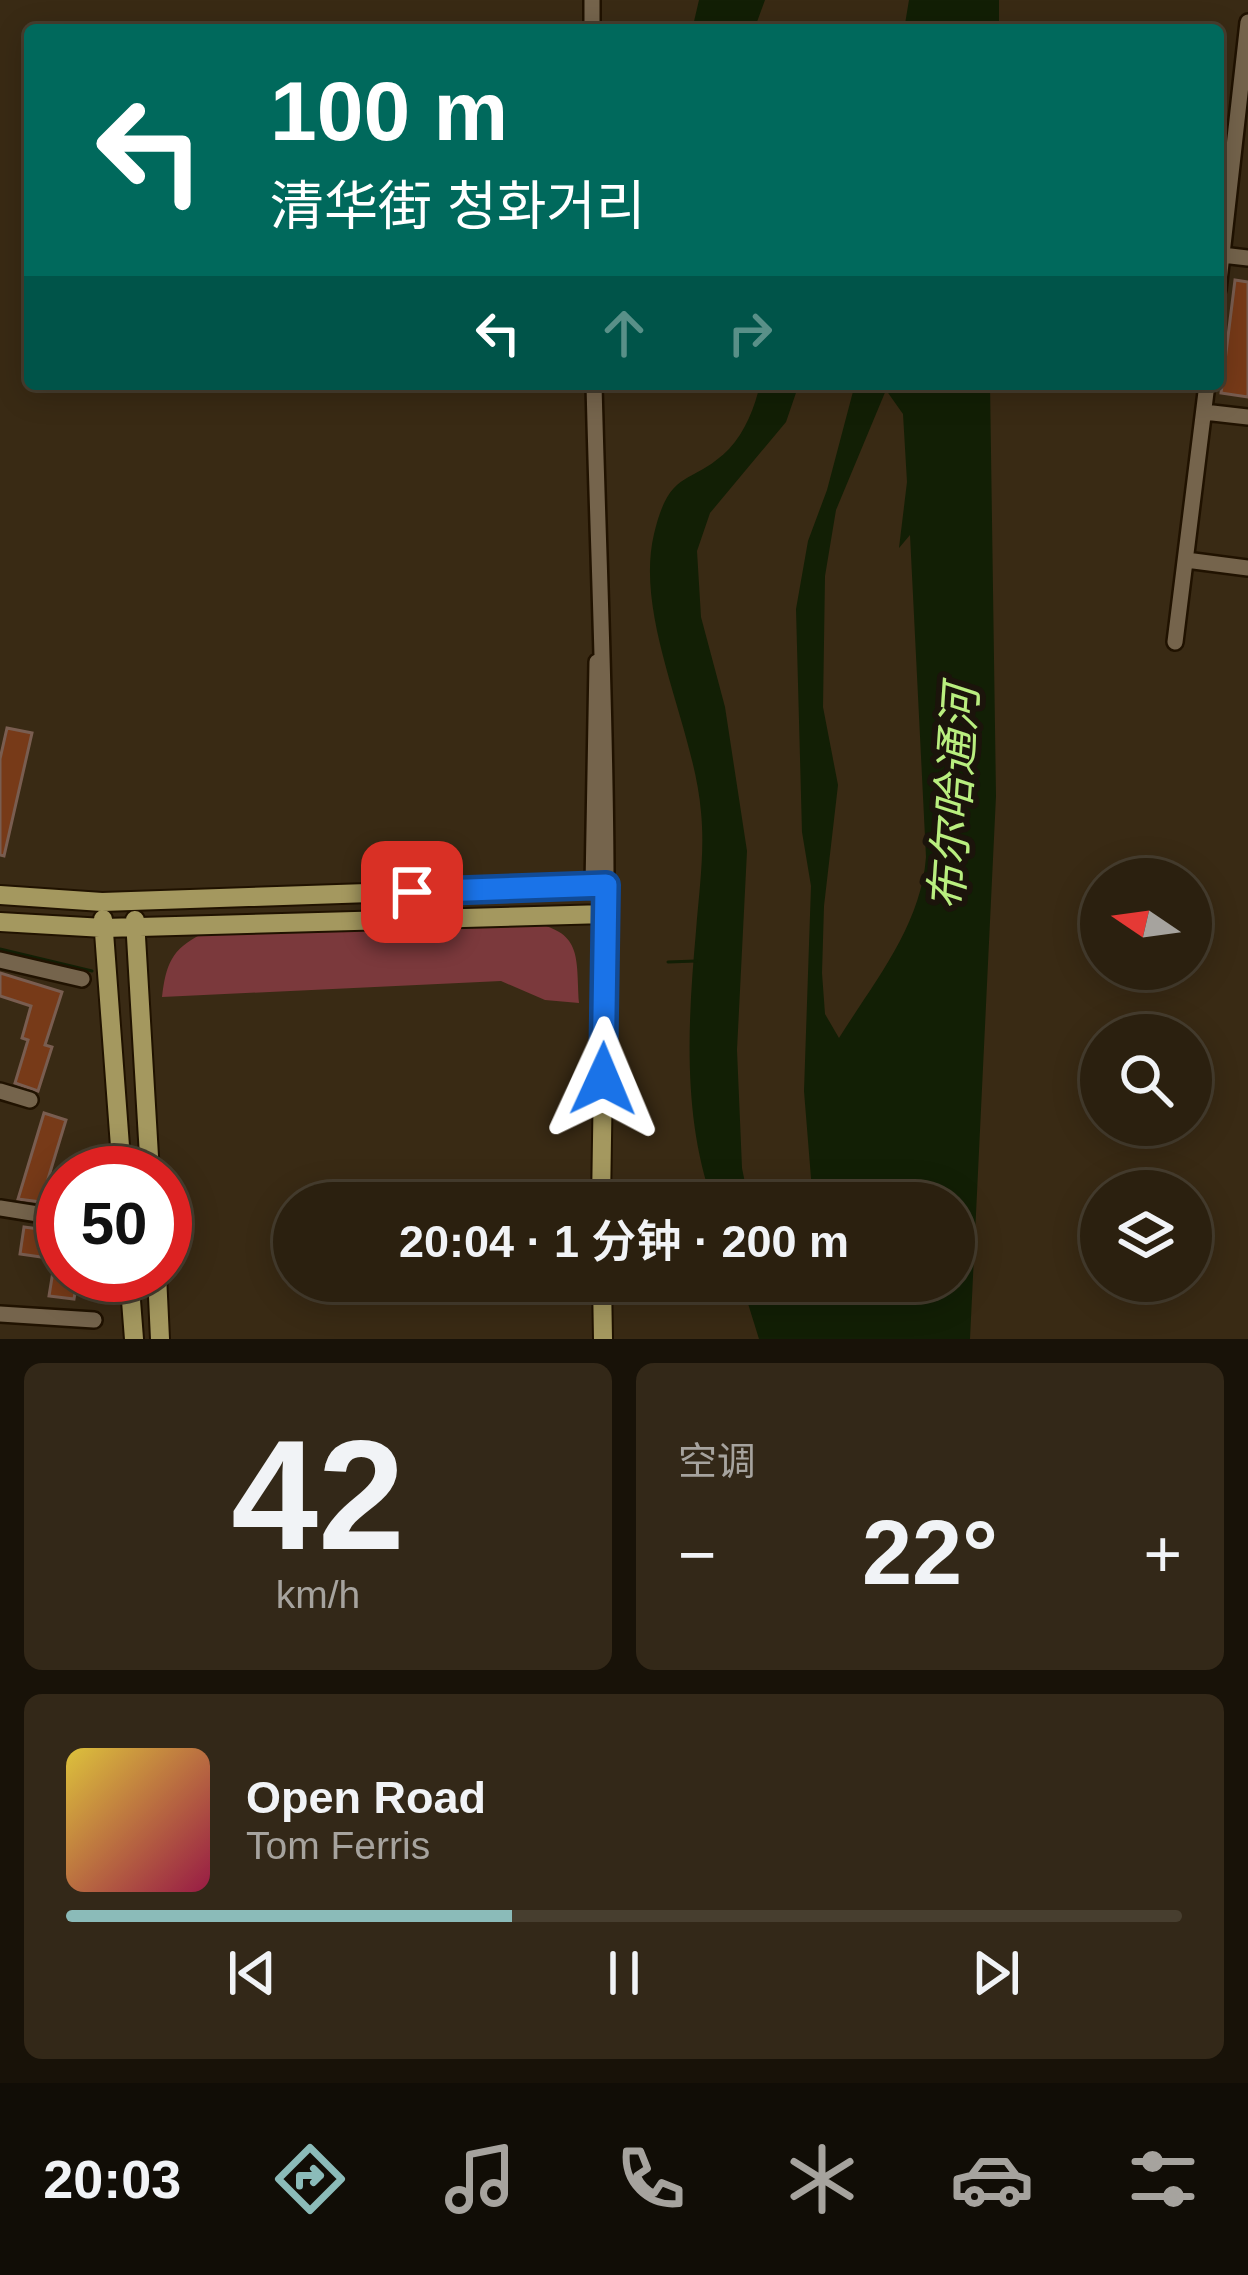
<!DOCTYPE html>
<html lang="zh">
<meta charset="utf-8">
<style>
body{margin:0;font-family:Helvetica,"Noto Sans SC","Noto Sans KR",sans-serif;background:#332818;color:#f1f3f6;height:100vh;display:flex;flex-direction:column;font-size:45px;white-space:nowrap}
*{box-sizing:border-box;margin:0}
p{font-size:39px;color:#a6a39e}
.icon{flex:none;width:66px;height:66px;fill:none;stroke:currentColor;stroke-width:2;stroke-linecap:round;stroke-linejoin:round}
.map{position:relative;height:1339px;overflow:hidden}
.drawer{display:flex;flex-direction:column;gap:24px;padding:24px;background:#181208;flex:1}
.drawer>*{flex:none}
.banner{position:absolute;left:24px;top:24px;width:1200px;height:366px;border-radius:12px;box-shadow:0 6px 30px #0003,0 0 0 3px #473e2f;background:#00695c;color:#fff;overflow:hidden}
.needle{width:78px;rotate:283deg}
.fabs{position:absolute;left:1080px;top:858px;display:grid;gap:24px}
.fabs a{display:grid;place-items:center;width:132px;height:132px;border-radius:50%;background:#2b200f;box-shadow:0 6px 30px #0003,0 0 0 3px #473e2f;font-size:60px}
.speed{position:absolute;left:36px;top:1146px;display:flex;gap:24px;font-size:60px;font-weight:700;text-align:center}
.speed>*{display:grid;place-content:center;width:156px;height:156px;border-radius:50%;background:#2b200f;box-shadow:0 6px 30px #0003,0 0 0 3px #473e2f;line-height:1}
.speed .limit{border:18px solid #d22;background:#fff;color:#111}
.pin{position:absolute;display:grid;place-items:center;width:102px;height:102px;color:#fff;margin:-51px;border-radius:24px;box-shadow:0 6px 18px #0006}
.me{position:absolute;width:132px;margin:-66px;rotate:1deg;stroke-linejoin:round;filter:drop-shadow(0 0 9px #0008)}
.turn{display:flex;align-items:center;gap:42px;height:252px;padding:0 48px;font-size:54px}
.turn .icon{width:156px;height:156px;stroke-width:2.5}
.turn b{display:block;font-size:84px;line-height:102px}
.lanes{display:flex;align-items:center;height:114px;padding:0 48px;background:#0003;justify-content:center;gap:60px;direction:ltr}
.lanes .off{opacity:.35}
.big{font-size:90px;font-weight:600;line-height:1.1}
.drawer .widget{flex:1;display:flex;flex-direction:column;justify-content:center;gap:18px;min-width:0;padding:0 42px;border-radius:18px;background:#332818}
.drawer .dial{align-items:center;gap:0}
.dial b{font-size:156px;line-height:1}
.song{display:flex;align-items:center;gap:36px}
.cover{width:144px;height:144px;border-radius:18px;background:linear-gradient(135deg,hsl(50 70% 55%),hsl(340 70% 35%))}
.played{height:12px;border-radius:6px;background:linear-gradient(90deg,#8bbbb9 40%,#473e2f 40%)}
.keys{display:flex;justify-content:space-around;direction:ltr}
.heat{display:flex;justify-content:space-between;align-items:center;font-size:66px;direction:ltr}
.drawer .tiles{flex:1;display:grid;gap:24px;grid-template-columns:1fr 1fr}
.widget:last-child{grid-column:span 2}
.trip{position:absolute;left:273px;top:1182px;width:702px;height:120px;border-radius:60px;background:#2b200f;box-shadow:0 6px 30px #0003,0 0 0 3px #473e2f;font-weight:600;line-height:120px;text-align:center}
.menu{display:flex;height:192px;justify-content:space-around;align-items:center;background:#110d06;color:#a6a39e}
.menu .icon{width:84px;height:84px}
.menu .current{color:#8bbbb9}
.menu b{font-size:54px;color:#f1f3f6}
.map>svg:first-child{display:block}
</style>
<div class="map">
<svg width="1248" height="1339" viewBox="0 0 1248 1339">
<rect width="100%" height="100%" fill="#392a14"/>
<path fill="#7b393c" d="M528 922C583 931 576 955 579 1003L545 1000 501 981 162 997C166 965 171 949 202 934Z"/>
<path fill="#121f05" fill-rule="evenodd" d="M699 0H765L754 30H692Z
M909 0H999V30H904Z
M760 384H799L786 422 710 513 697 551 701 617 725 707 747 851 737 1050 742 1168 749 1203H713C682 1116 688 1021 696 931 699 892 705 851 701 812 694 726 634 618 654 534 670 466 691 487 729 449 745 432 755 407 760 384Z
M855 384H990L996 796 970 1339H759L741 1281H780L793 1301H806L815 1291 817 1281H954V1203H813L804 1091 811 886 802 832 796 609 808 541 827 490ZM886 390 903 414 907 482 899 548 910 535 926 857C921 926 874 982 839 1038L825 1014 822 973 824 906 838 785 823 707 825 576 836 510Z"/>
<g fill="none" stroke-linecap="round" stroke-linejoin="round">
<path stroke="#121f05" stroke-width="3" d="M0 949 92 971
M668 962 696 961"/>
</g>
<path fill="#773a18" stroke="#795d50" stroke-width="3" d="M1235 280 1248 282V397L1221 393Z
M7 728 32 733 4 856 0 855V759Z
M0 973 62 992 45 1045 52 1047 38 1091 15 1083 28 1040 22 1038 31 1006 0 996Z
M44 1113 66 1120 41 1202 18 1199Z
M24 1227 63 1232V1275H78L74 1299 49 1296 55 1259 20 1254Z"/>
<g fill="none" stroke-linecap="round" stroke-linejoin="round">
<g stroke="#201200" stroke-width="20">
<path id="minor" d="M592 30V0
M1222 255 1248 258
M1218 290 1248 22
M594 384C598 552 606 718 606 885
M1204 412 1248 417
M1186 560 1248 568
M1175 642 1207 384
M593 886 597 662
M0 960 82 979
M0 1091 30 1100
M0 1208 63 1218
M0 1314 94 1320"/>
</g>
<g stroke="#201200" stroke-width="22">
<path id="major" d="M0 895 102 902 606 885 601 1203
M103 919 122 1173
M135 920 150 1173
M0 922 104 928 606 914
M129 1275 134 1339
M157 1275 160 1339
M602 1281 603 1339"/>
</g>
<use href="#minor" stroke="#75644c" stroke-width="15"/>
<use href="#major" stroke="#a4985f" stroke-width="18"/>
</g>
<g fill="none" stroke-linecap="round" stroke-linejoin="round">
<g stroke="#114b97" stroke-width="30">
<path id="route" d="M412 892 606 885 603 1079"/>
</g>
<use href="#route" stroke="#1a73e8" stroke-width="21"/>
</g>
<g text-anchor="middle" dominant-baseline="central" stroke-width="12" stroke-linejoin="round" paint-order="stroke">
<g font-size="45" font-style="italic" fill="#b9ee7f" stroke="#1b140b">
<text transform="translate(954 798) rotate(-86)">布尔哈通河</text>
</g>
</g>
</svg>
<div class="fabs">
<a><svg class="needle" viewBox="-14 -14 28 28"><path d="M0-13l5 13h-10z" fill="#e53935"/><path d="M0 13l5-13h-10z" fill="#a6a39e"/></svg></a>
<a><svg class="icon" aria-label="search" viewBox="0 0 24 24"><circle cx="10" cy="10" r="6"/><path d="M15 15l6 6"/></svg></a>
<a><svg class="icon" aria-label="layers" viewBox="0 0 24 24"><path d="M12 4l9 5-9 5-9-5zM3 14l9 5 9-5"/></svg></a>
</div>
<div class="speed"><div class="limit">50</div></div>
<div class="pin" style="left:412px;top:892px;background:#d93025"><svg class="icon" aria-label="arrive" viewBox="0 0 24 24"><path d="M6 21V4h12l-3 4 3 4H6"/></svg></div>
<svg class="me" style="left:603px;top:1079px" viewBox="-20 -20 40 40"><path d="M0-17L14 15 0 8-14 15z" fill="#1a73e8" stroke="#fff" stroke-width="4"/></svg>
<div class="trip">20:04 · 1 分钟 · 200 m</div>
<div class="banner">
<div class="turn"><svg class="icon" aria-label="left" viewBox="0 0 24 24"><path d="M17 20v-9H6M10 6l-5 5 5 5"/></svg><div><b>100 m</b>清华街 청화거리</div></div>
<div class="lanes"><svg class="icon" aria-label="left" viewBox="0 0 24 24"><path d="M17 20v-9H6M10 6l-5 5 5 5"/></svg><svg class="icon off" aria-label="ahead" viewBox="0 0 24 24"><path d="M12 20V5M6 11l6-6 6 6"/></svg><svg class="icon off" aria-label="right" viewBox="0 0 24 24"><path d="M7 20v-9h11M14 6l5 5-5 5"/></svg></div>
</div>
</div>
<section class="drawer">
<div class="tiles">
<div class="widget dial"><b>42</b><p>km/h</p></div>
<div class="widget"><p>空调</p>
<div class="heat"><a>−</a><b class="big">22°</b><a>+</a></div>
</div>
<div class="widget">
<div class="song"><i class="cover"></i><div><b>Open Road</b><p>Tom Ferris</p></div></div>
<div class="played"></div>
<div class="keys"><svg class="icon" aria-label="previous" viewBox="0 0 24 24"><path d="M18 5L8 12l10 7zM5 5v14"/></svg><svg class="icon" aria-label="pause" viewBox="0 0 24 24"><path d="M8 5v14M16 5v14"/></svg><svg class="icon" aria-label="next" viewBox="0 0 24 24"><path d="M6 5l10 7-10 7zM19 5v14"/></svg></div>
</div>
</div>
</section>
<nav class="menu">
<b>20:03</b>
<svg class="icon current" aria-label="directions" viewBox="0 0 24 24"><path d="M12 3l9 9-9 9-9-9zM9 14v-3h6M13 9l2 2-2 2"/></svg>
<svg class="icon" aria-label="music" viewBox="0 0 24 24"><path d="M9 18V5l10-2v13"/><circle cx="6" cy="18" r="3"/><circle cx="16" cy="16" r="3"/></svg>
<svg class="icon" aria-label="phone" viewBox="0 0 24 24"><path d="M5 4h4l2 5-3 2q2 4 5 5l2-3 5 2v4C11 20 4 13 5 4z"/></svg>
<svg class="icon" aria-label="climate" viewBox="0 0 24 24"><path d="M12 3v18M4 7l16 10M4 17L20 7"/></svg>
<svg class="icon" aria-label="car" viewBox="0 0 24 24"><path d="M5 17H2v-5l4-1 3-4h7l3 4 3 1v5h-3M9 17h6M6 11h13"/><circle cx="7" cy="17" r="2"/><circle cx="17" cy="17" r="2"/></svg>
<svg class="icon" aria-label="filters" viewBox="0 0 24 24"><path d="M4 7h16M4 17h16"/><circle cx="9" cy="7" r="2"/><circle cx="15" cy="17" r="2"/></svg>
</nav>
